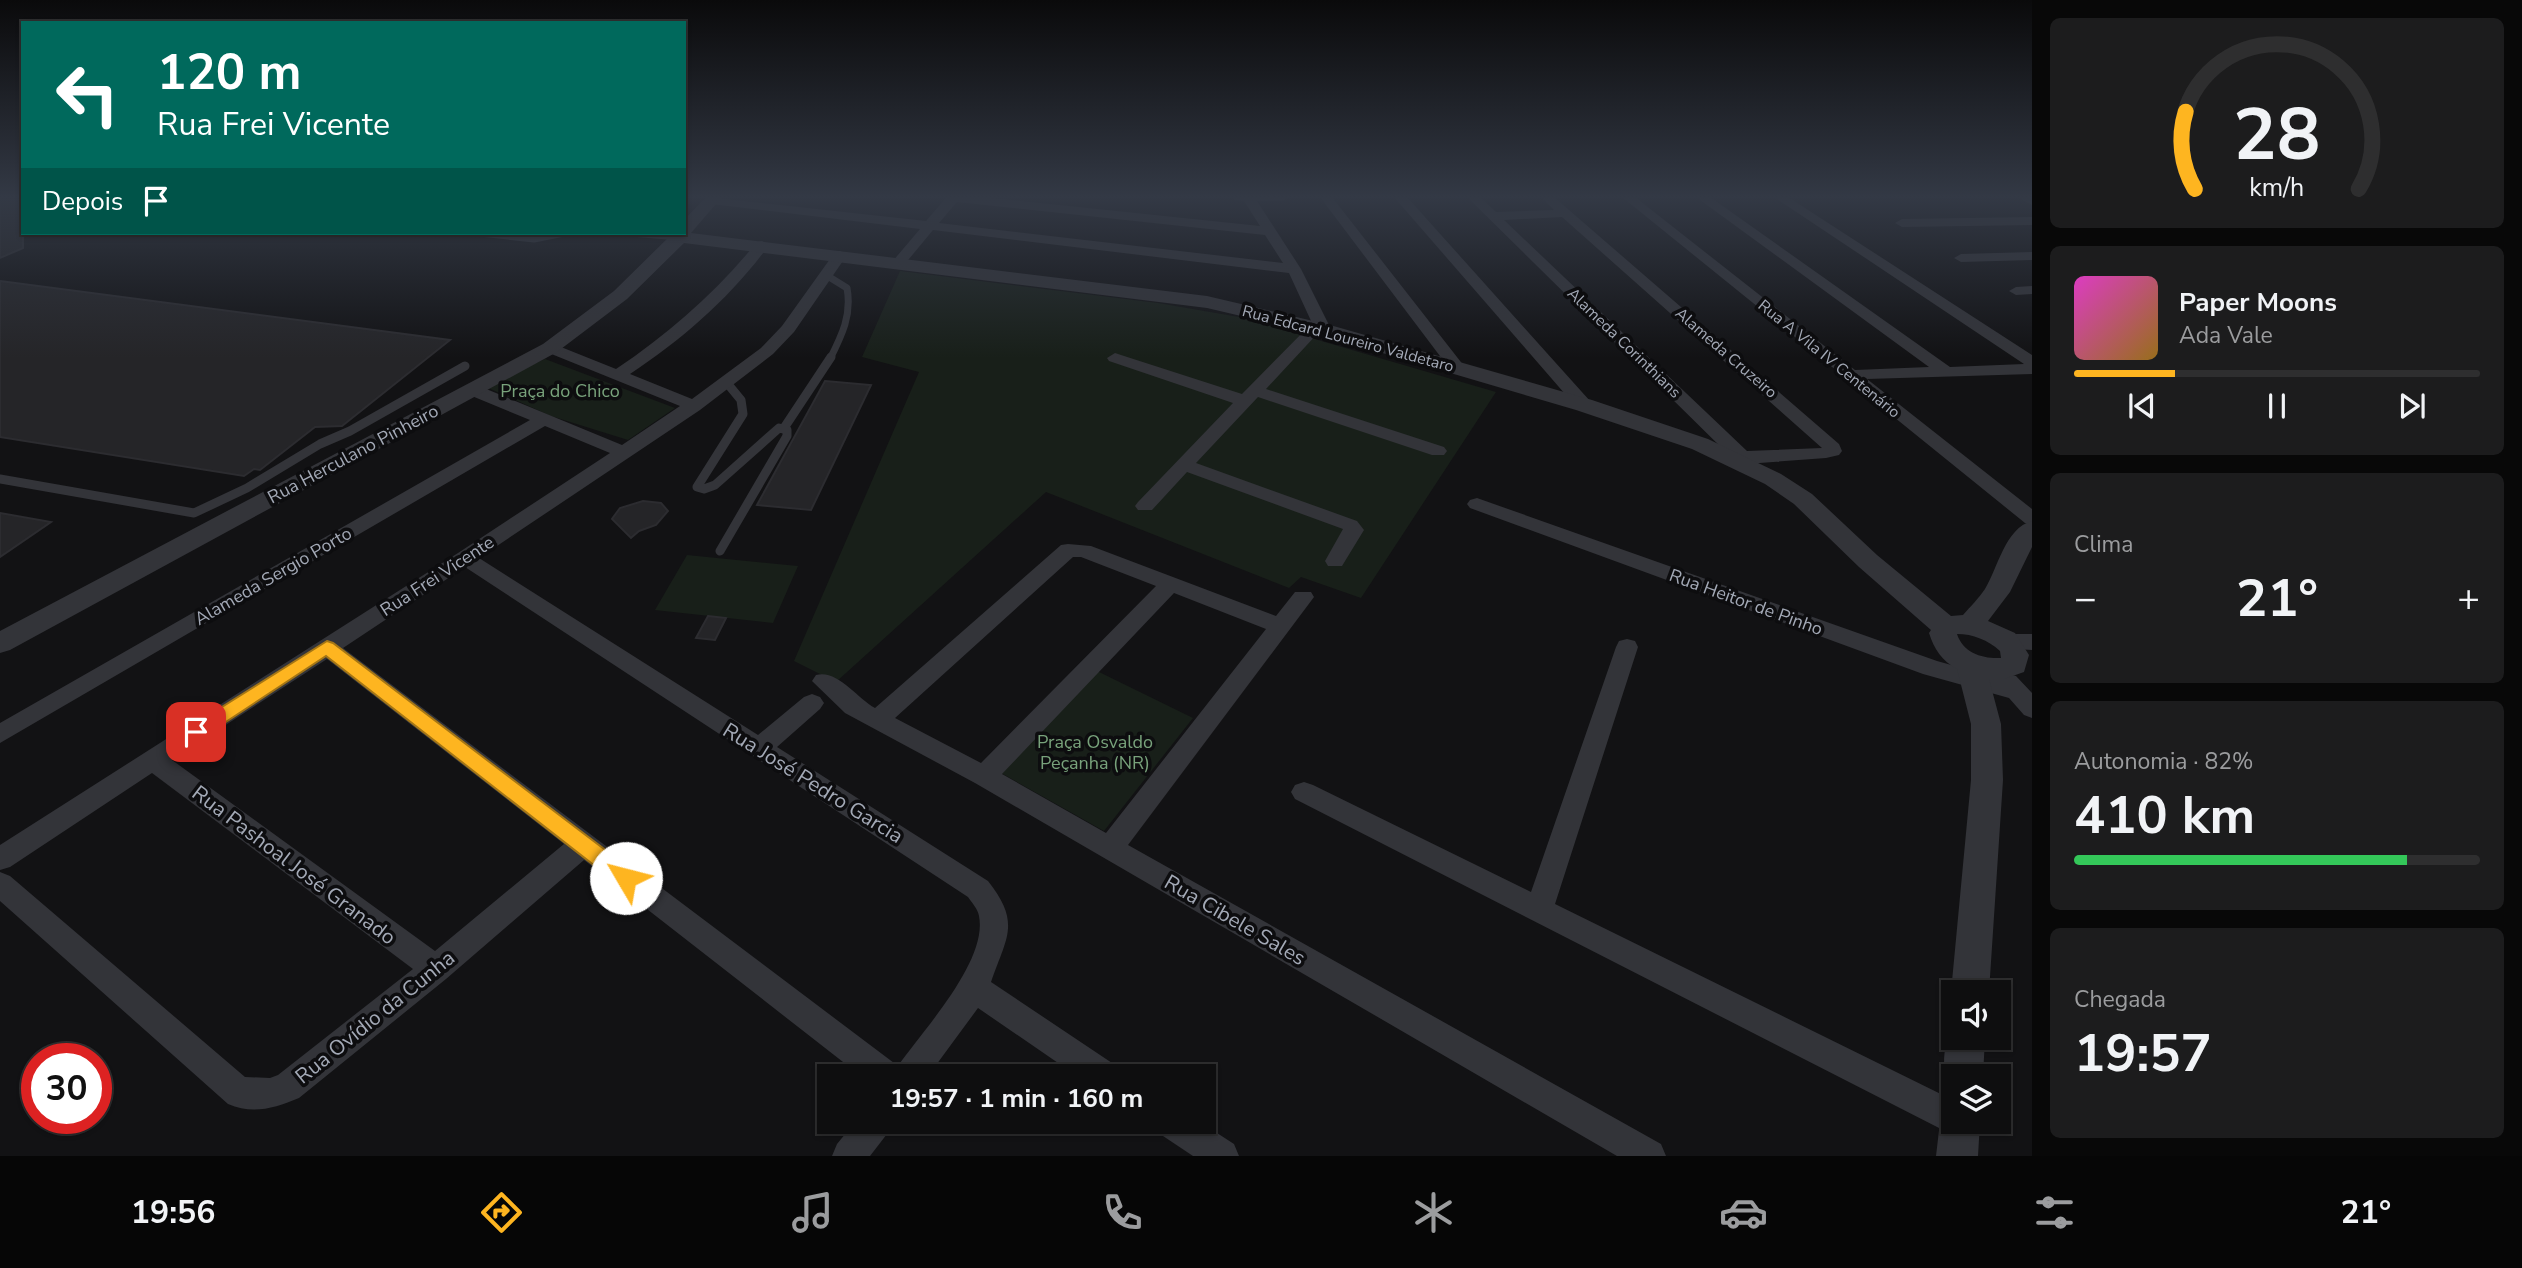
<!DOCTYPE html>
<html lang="pt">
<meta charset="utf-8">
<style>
body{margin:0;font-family:"Nunito Sans",sans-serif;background:#1c1c1d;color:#f1f3f6;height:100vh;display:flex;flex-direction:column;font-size:26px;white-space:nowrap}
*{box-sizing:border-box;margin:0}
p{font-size:23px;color:#9b9c9e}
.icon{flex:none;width:38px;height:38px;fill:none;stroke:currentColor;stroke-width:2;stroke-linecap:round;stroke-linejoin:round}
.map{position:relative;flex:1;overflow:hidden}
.details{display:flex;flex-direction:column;gap:18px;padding:18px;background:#080808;width:490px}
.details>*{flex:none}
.top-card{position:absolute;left:21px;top:21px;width:665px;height:214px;border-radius:0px;box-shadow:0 2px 5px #0004,0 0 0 2px #2e2e2f;background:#00695c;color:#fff;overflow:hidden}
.buttons{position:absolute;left:1941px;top:980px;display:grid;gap:14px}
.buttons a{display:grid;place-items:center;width:70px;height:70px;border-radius:0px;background:#0e0e0f;box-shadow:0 2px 5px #0004,0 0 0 2px #2e2e2f;font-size:35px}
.speed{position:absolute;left:21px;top:1043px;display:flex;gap:14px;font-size:35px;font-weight:700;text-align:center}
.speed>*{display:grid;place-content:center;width:91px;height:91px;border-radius:50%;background:#0e0e0f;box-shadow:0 2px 5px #0004,0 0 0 2px #2e2e2f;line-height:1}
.speed .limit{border:10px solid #d22;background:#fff;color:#111}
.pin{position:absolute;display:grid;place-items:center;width:60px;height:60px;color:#fff;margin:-30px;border-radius:14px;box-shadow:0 4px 10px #0006}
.me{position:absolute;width:77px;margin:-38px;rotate:307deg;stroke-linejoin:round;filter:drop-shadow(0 0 5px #0008)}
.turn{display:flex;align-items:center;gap:24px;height:147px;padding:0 21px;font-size:32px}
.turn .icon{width:91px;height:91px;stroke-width:2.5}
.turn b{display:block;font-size:49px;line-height:60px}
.then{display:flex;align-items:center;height:66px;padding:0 21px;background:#0003;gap:14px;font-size:26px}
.big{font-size:52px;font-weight:700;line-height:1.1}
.details .widget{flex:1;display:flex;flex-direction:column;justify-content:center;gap:10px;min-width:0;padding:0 24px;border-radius:10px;background:#1c1c1d}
.details .dial{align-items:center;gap:0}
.dial svg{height:182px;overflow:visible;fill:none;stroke:#2e2e2f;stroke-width:7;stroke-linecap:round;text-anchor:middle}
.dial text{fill:#f1f3f6;stroke:none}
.song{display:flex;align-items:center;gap:21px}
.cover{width:84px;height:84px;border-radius:10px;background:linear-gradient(135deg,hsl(310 70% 55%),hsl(40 70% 35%))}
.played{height:7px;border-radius:4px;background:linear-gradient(90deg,#feb520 25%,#2e2e2f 25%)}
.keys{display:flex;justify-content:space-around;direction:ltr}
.heat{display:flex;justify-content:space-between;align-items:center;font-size:38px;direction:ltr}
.charge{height:10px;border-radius:5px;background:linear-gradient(90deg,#34c759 82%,#2e2e2f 0)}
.trip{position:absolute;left:817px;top:1064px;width:399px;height:70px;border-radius:0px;background:#0e0e0f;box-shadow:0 2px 5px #0004,0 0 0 2px #2e2e2f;font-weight:700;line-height:70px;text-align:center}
.tabs{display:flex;height:112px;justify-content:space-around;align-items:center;background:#060606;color:#9b9c9e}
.tabs .icon{width:49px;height:49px}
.tabs .current{color:#feb520}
.tabs b{font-size:32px;color:#f1f3f6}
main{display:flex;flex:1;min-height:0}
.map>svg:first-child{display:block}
</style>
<main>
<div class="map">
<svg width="2032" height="1156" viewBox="0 0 2032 1156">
<rect width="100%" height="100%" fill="#121214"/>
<path fill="#181f19" d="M900 271 1158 303 1239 317 1496 392 1361 598 1301 577 1289 588 1046 492 836 682 794 661 919 372 862 357Z
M545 359 675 408 628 440 551 416 484 386Z
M687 555 798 566 773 623 655 610Z
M1095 670 1193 718 1104 831 1001 773Z"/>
<path fill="#252528" stroke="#2c2c30" stroke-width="2" d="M0 197H23V248L0 258Z
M0 281 450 340 342 426 315 427 260 470 254 469 244 476 0 437Z
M825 381 871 385 811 510 757 505Z
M643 501 661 503 668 511 656 525 639 531 631 538 612 519 620 508Z
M0 513 51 522 0 557Z
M708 616 726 618 715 640 696 638Z"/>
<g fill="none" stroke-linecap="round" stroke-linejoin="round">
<path stroke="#333439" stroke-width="7" d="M480 233 534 239 564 233
M631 233 679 237
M826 275 847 288C852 315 842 335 830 359"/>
<path stroke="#333439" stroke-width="9" d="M784 428 831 357
M0 479 194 513 247 488 320 444 350 431 465 366
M720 551 787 436V430L779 428 715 485 704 489 697 487 743 414 741 400 727 383"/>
<path fill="#333439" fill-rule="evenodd" d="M706 197 926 221 945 199 944 197H982L1260 226 1244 201 1234 200 1233 197H1289L1283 201H1257L1301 269 1331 329 1329 332 1318 333 1266 389 1444 447 1447 451 1444 455H1432L1258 397 1196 463 1357 521 1364 530 1342 566H1328L1325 561 1343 529 1187 472 1152 510H1138L1135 506 1138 502 1233 403 1109 361 1107 358 1115 353 1121 355 1242 394 1312 323 1289 273 933 230 904 265 899 266 892 262 920 229 711 204 706 203ZM957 202 1265 235 1283 263 939 223Z
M1320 197H1332L1464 366 1466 369 1464 372H1452Z
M1394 197H1407L1590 401 1593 405 1590 409H1578Z
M1467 197H1480L1496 212 1554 210 1541 197H1554L1839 444 1842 451 1839 455 1826 458 1732 465 1730 461 1732 458ZM1562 217 1822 448 1747 451 1504 220Z
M1622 197H1635L1855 370 1929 367 1696 197H1710L1950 367 2024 364 1774 197H1788L2032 355V374L1867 379 2032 509V525L2025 523Z
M2017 197H2032V205Z
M2032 217V225L1902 227 1895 223 1902 219Z
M762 241 769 245C731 297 683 339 630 374L692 399 761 348 782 326 835 252 840 251 847 255 794 332 773 354 700 410 479 558 758 735 804 697 812 694 820 697 824 703 820 709 777 747 988 881C1021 923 1007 936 991 982L1115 1065 1120 1076H1077L978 1008 928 1076H861L584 860 446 979 299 1098C275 1108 253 1115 228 1104L0 901V872L10 876 245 1077 270 1078 278 1075 413 969 152 773 10 867 0 870V845L458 553 610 453 545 426 0 743V723L530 420 467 394 465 390 467 386H479L622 445 680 406 544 351 542 348 550 343 556 345 616 369C670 333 716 292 757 242ZM465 567 968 897C972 903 978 909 979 916 988 961 923 1030 898 1066L343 648ZM327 659 564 844 435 951 172 760Z
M2032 252V260L1961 262 1954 258 1961 254Z
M2032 286V294L2016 295 2009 291 2016 287Z
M1477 498 1937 661 1998 678 2008 674 2016 676 2032 693V718L2024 715 2009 698 1923 674 1470 508 1467 504 1470 500Z
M1068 544 1091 546 1276 616 1295 592H1311L1314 597 1128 845 1661 1144 1666 1156H1617L975 783 845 713 812 681 816 675C837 669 857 698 875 708L1061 545ZM1073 557H1081L1156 586 981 763 895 718ZM1174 593 1266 629 1106 833 1002 774Z
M2007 634H2032V650L1999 648 1996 642 1999 636Z
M1627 639 1635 641 1638 647 1555 904 1953 1100V1122H1967L1965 1129 1953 1133 1941 1129 1295 799 1291 792 1295 785 1304 782 1313 785 1531 892 1616 647 1619 641Z
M855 1122H891L887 1134 870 1156H832L837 1144Z
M1156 1122H1200L1234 1144 1239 1156H1193L1160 1134Z"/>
<path fill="#333439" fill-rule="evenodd" d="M706 197H722L691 233 1207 296 1330 325 1592 400 1708 439 1781 474 1812 494 1877 555 1951 616 1963 615C1970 607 1979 598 1985 589 1998 568 2005 528 2032 521V547L2010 592 1988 621 2015 633 2029 655 2024 672 2004 679H1989L2001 724 2003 780 1989 992H1953V996L1951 992 1971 780V724L1957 669C1942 661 1934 649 1929 633L1931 630 1859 567 1794 504 1765 484 1692 449 1576 410 1318 334 1207 308 684 243 627 299 557 352 10 650 0 653V631L543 344 614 291 673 233H684V220ZM1957 634C1973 634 1988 640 2000 651L2001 658C1983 659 1963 653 1957 634Z
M1953 1025V1038H1985L1983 1076H1953V1092L1949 1090C1941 1070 1943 1043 1953 1025Z
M1953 1104V1122H1980L1978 1156H1936L1940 1122 1946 1108Z"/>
</g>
<linearGradient id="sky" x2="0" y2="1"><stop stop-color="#0a0a0b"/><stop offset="0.55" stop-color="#333945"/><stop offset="1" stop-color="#333945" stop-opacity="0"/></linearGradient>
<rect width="2032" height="358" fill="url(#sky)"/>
<path fill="#feb520" stroke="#a57615" stroke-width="2" d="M327 641 333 643 633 871 636 878 633 884 626 887 618 884 326 656 203 737H190L187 732 190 727Z"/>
<g text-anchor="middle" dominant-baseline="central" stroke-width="7" stroke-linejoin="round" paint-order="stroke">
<g font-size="16" fill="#a3a9b6" stroke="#0d0d0f">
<text transform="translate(1348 339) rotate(15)">Rua Edcard Loureiro Valdetaro</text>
<text transform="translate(1624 343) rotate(44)">Alameda Corinthians</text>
<text transform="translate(1726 353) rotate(41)">Alameda Cruzeiro</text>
<text transform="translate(1829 359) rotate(39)">Rua A Vila IV Centenário</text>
</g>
<g font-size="18" fill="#78a27b" stroke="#0d0d0f">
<text x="560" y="391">Praça do Chico</text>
<text x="1095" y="742">Praça Osvaldo<tspan x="1095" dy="21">Peçanha (NR)</tspan></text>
</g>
<g font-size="18" fill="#a3a9b6" stroke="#0d0d0f">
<text transform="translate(353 454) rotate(-28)">Rua Herculano Pinheiro</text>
<text transform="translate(273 576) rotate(-30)">Alameda Sergio Porto</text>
<text transform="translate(437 576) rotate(-33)">Rua Frei Vicente</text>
<text transform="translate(1746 602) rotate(20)">Rua Heitor de Pinho</text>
</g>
<g font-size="21" fill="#a3a9b6" stroke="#0d0d0f">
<text transform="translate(813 783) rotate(32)">Rua José Pedro Garcia</text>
<text transform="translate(294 865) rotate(37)">Rua Pashoal José Granado</text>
<text transform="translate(1235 920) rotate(30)">Rua Cibele Sales</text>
<text transform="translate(375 1017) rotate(-39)">Rua Ovídio da Cunha</text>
</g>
</g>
</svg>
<div class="buttons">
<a><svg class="icon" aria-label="sound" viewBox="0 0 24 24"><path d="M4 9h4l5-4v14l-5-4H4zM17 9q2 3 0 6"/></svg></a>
<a><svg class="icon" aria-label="layers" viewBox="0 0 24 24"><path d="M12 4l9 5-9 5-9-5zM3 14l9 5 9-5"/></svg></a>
</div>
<div class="speed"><div class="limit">30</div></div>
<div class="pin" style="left:196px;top:732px;background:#d93025"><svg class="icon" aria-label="arrive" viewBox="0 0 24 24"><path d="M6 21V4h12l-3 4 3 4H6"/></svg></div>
<svg class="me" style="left:626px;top:878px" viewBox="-20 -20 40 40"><circle r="19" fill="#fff"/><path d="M0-13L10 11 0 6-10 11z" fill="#feb520"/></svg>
<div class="trip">19:57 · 1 min · 160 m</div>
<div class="top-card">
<div class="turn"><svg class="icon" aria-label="left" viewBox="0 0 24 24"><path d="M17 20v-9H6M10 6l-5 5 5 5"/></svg><div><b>120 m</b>Rua Frei Vicente</div></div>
<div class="then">Depois<svg class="icon" aria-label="arrive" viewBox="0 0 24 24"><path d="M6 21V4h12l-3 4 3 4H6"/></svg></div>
</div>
</div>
<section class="details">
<div class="widget dial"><svg viewBox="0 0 100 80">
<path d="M14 69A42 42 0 1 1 86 69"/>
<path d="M14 69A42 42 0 0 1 10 35" stroke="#feb520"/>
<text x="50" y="56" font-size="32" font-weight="700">28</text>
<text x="50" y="72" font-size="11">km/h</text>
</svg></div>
<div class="widget">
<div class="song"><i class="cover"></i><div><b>Paper Moons</b><p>Ada Vale</p></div></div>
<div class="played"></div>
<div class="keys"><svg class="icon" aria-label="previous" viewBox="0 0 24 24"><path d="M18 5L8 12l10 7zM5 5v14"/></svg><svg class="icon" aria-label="pause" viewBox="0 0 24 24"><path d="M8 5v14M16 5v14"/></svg><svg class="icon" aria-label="next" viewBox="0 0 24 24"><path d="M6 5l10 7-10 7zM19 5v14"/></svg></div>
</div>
<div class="widget"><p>Clima</p>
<div class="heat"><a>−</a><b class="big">21°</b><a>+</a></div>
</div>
<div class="widget"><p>Autonomia · 82%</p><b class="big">410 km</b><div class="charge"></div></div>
<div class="widget"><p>Chegada</p><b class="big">19:57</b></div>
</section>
</main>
<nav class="tabs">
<b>19:56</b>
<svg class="icon current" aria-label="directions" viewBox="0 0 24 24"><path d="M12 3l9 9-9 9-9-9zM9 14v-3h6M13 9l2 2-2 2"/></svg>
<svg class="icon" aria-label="music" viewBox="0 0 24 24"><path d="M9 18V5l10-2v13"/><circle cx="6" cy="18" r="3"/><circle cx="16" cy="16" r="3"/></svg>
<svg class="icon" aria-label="phone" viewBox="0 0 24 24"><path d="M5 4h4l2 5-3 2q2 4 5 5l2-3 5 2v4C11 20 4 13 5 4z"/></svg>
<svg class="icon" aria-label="climate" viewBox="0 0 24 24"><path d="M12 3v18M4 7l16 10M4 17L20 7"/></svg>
<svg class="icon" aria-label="car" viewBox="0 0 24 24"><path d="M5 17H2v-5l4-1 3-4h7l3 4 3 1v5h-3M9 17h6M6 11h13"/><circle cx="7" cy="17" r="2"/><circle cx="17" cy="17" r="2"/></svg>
<svg class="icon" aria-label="filters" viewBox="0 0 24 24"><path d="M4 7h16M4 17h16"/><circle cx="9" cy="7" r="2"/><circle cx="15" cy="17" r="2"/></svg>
<b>21°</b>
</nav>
